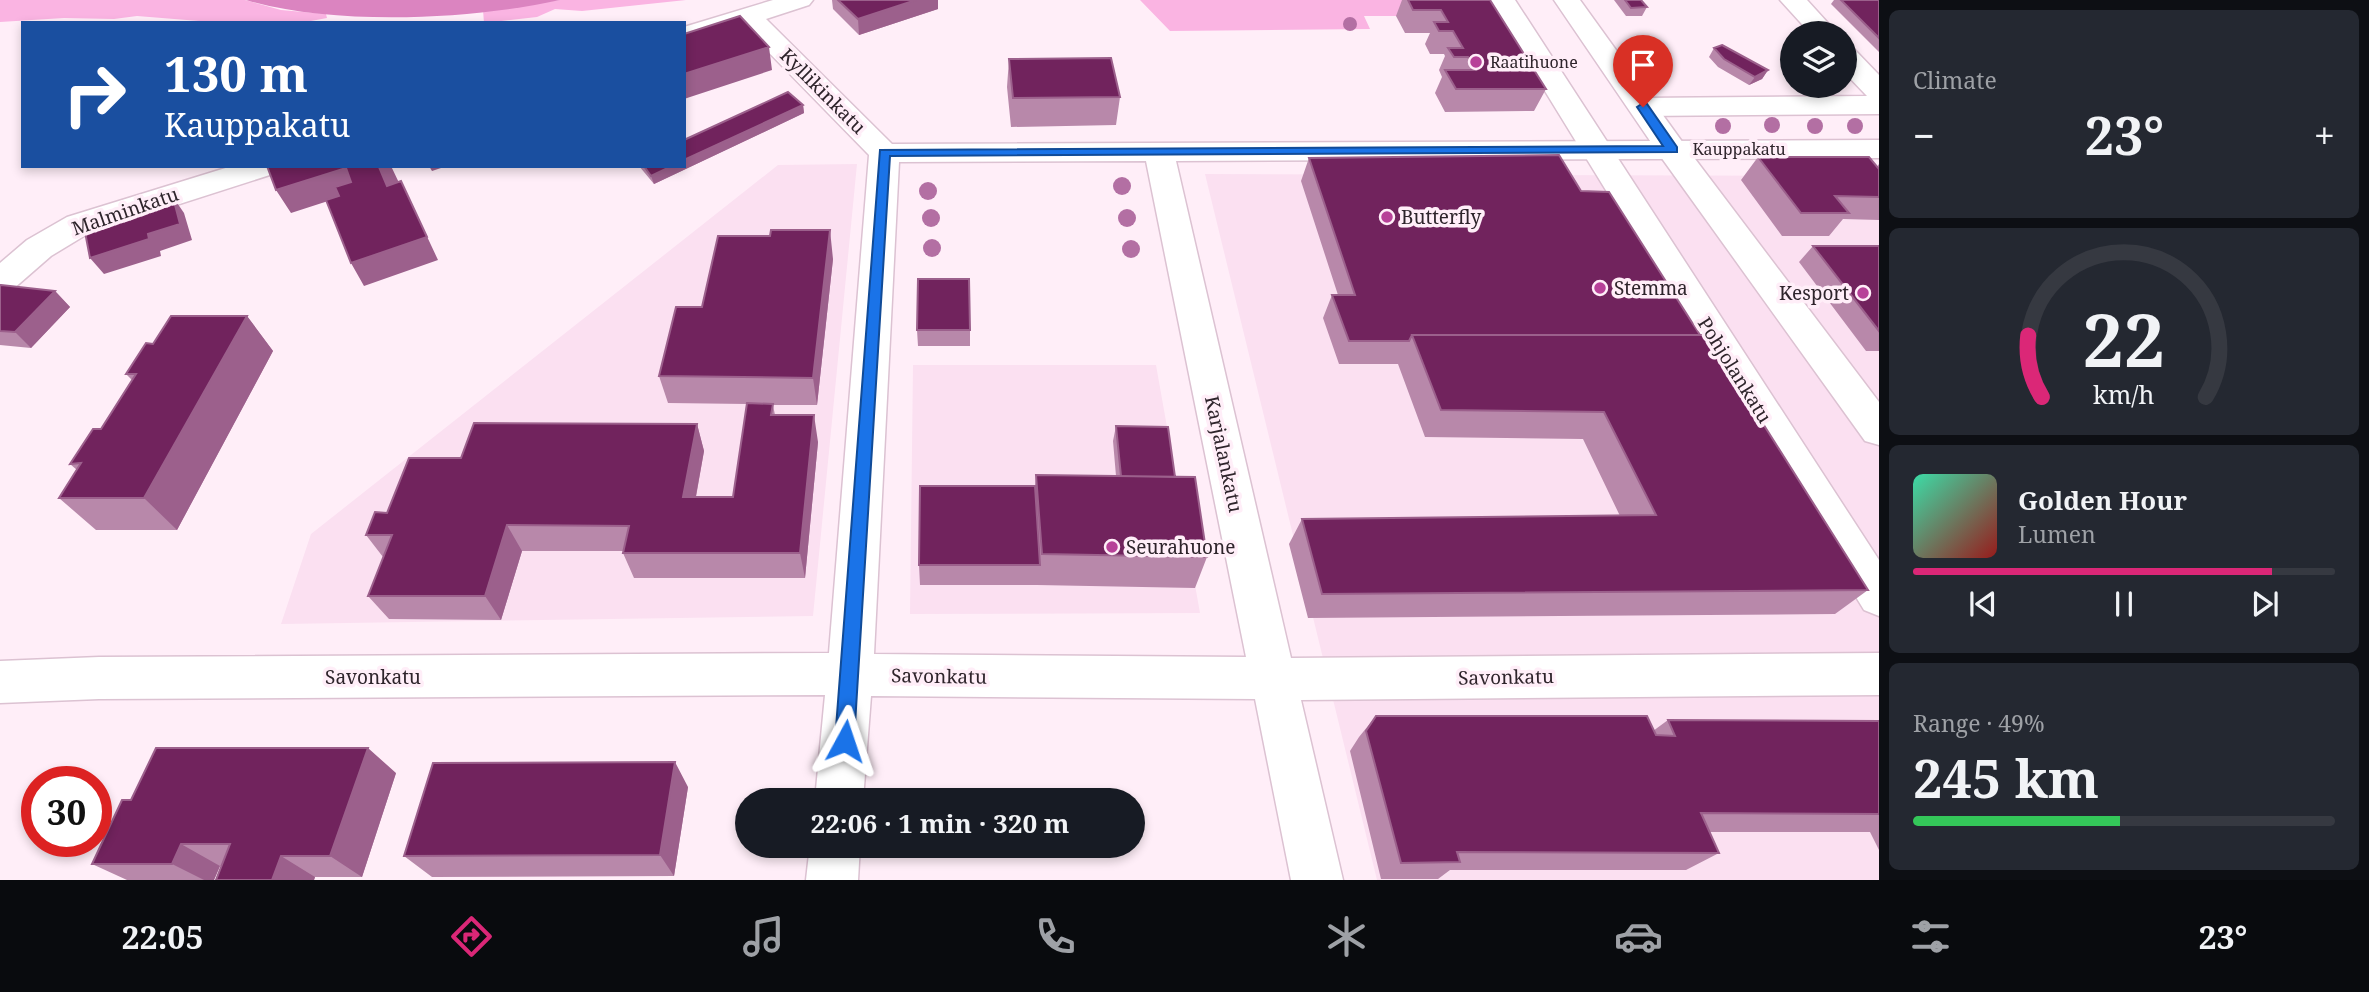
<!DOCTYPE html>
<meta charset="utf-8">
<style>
body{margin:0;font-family:"Noto Serif",serif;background:#242831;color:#f1f3f6;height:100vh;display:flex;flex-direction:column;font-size:26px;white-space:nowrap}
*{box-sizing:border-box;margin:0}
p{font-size:23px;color:#9ea1a6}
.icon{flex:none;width:38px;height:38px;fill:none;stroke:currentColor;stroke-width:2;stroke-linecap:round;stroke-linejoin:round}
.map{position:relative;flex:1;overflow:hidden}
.panel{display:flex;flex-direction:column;gap:10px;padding:10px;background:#0d0f14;width:490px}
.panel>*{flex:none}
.top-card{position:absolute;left:21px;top:21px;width:665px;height:147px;border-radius:0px;box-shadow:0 4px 10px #0003;background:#1a4fa0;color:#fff;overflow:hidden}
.buttons{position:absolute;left:1780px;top:21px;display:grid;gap:14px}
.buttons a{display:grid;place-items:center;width:77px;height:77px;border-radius:50%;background:#171b24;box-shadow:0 4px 10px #0003;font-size:35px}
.speed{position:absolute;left:21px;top:766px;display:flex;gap:14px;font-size:35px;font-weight:700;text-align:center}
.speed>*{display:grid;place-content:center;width:91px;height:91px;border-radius:50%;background:#171b24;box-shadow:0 4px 10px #0003;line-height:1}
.speed .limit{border:10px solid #d22;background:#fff;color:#111}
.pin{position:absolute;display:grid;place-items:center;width:60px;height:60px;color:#fff;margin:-72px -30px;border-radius:50% 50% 50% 0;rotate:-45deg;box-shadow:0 0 7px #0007}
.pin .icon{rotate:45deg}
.me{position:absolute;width:77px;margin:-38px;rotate:5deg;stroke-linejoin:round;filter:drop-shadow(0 0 5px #0008)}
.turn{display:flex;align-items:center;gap:24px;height:147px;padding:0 28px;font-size:32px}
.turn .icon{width:91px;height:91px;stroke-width:2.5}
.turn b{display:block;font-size:49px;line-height:60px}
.big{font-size:52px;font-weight:700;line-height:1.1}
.panel .widget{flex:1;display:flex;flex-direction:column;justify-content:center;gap:10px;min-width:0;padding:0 24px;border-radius:10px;background:#242831}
.panel .dial{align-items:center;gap:0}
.dial svg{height:182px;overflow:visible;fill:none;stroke:#363941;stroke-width:7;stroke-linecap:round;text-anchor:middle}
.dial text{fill:#f1f3f6;stroke:none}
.song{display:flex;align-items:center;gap:21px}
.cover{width:84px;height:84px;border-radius:10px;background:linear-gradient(135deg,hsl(160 70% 55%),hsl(0 70% 35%))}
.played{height:7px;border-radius:4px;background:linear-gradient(90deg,#db2777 85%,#363941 85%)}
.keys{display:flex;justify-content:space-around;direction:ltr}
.heat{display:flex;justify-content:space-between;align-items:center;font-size:38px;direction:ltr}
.charge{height:10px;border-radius:5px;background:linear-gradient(90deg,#34c759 49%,#363941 0)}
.trip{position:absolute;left:735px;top:788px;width:410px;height:70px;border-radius:35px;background:#171b24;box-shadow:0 4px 10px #0003;font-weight:700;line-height:70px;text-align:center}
.tabs{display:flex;height:112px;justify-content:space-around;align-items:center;background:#090b0e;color:#9ea1a6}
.tabs .icon{width:49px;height:49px}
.tabs .selected{color:#db2777}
.tabs b{font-size:32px;color:#f1f3f6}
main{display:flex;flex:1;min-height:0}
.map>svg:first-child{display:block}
</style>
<main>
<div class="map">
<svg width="1879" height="880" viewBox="0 0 1879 880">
<rect width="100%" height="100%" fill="#ffeef8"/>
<path fill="#fbe0f1" d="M857 164 813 616 281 624 311 534 778 165Z
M1205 174 1879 176V880H1377Z
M913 365H1156L1200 613 910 614Z"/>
<path fill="#fab4e2" d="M0 0H245L281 10 326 14 327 18 300 23H224L137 16 114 19 64 18 0 22Z
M560 0H686L582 11 555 9 537 17 484 23 483 10Z
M1140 0H1466L1475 16H1364L1370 29 1170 31Z"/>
<path fill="#db84c0" d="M246 0H560C470 20 334 26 246 0Z"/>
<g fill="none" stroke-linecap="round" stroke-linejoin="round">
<g stroke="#dcc2d2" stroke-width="3">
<path id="minor" d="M773 0H813L809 5 766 19 892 144 1879 140V158L1176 161 1291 658 1879 653V695L1301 700 1343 880H1291L1255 699 871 696 863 800H815L825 695 99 699 0 703V661L99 657 829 653 869 155 743 26 684 44V27ZM1146 161 1246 657 874 654 899 162Z
M1780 0H1807L1837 33H1810Z
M1844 47 1854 49 1879 75V114L1643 116 1633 113 1629 107 1633 101 1643 98 1867 96 1844 72Z
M232 166H280L276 173 89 233 51 256 12 290 0 294V263L27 240 67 217Z
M810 845H860L858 880H806Z"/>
</g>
<g stroke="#dcc2d2" stroke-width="3">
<path id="major" d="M1489 0H1515L1879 560V616L1864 610Z
M1554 0H1580L1683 143 1879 402V445L1865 441 1661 157Z"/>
</g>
<use href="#minor" fill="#fff" fill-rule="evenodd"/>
<use href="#major" fill="#fff" fill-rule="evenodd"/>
</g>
<g fill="#b36fa3">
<circle cx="1350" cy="24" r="7"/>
<circle cx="1772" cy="125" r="8"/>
<circle cx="1723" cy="126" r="8"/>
<circle cx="1815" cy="126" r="8"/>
<circle cx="1855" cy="126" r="8"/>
<circle cx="1122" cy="186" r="9"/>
<circle cx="928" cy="191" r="9"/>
<circle cx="931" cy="218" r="9"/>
<circle cx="1127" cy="218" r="9"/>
<circle cx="932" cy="248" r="9"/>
<circle cx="1131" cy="249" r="9"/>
</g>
<path fill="#b888aa" d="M832 0H938V9L859 35 833 9Z
M1402 0H1490L1546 89 1534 111 1445 112 1435 93 1442 77 1439 70 1445 56 1444 54H1430L1425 44 1430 33H1405L1396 16Z
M1614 0H1641L1647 7 1642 16H1626Z
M1834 0H1879V52L1831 4Z
M1714 48 1768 70 1762 79 1749 85 1718 67 1709 57Z
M1009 59 1120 97 1116 125 1011 127 1007 87Z
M803 105 804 113 654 184 639 166H684Z
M1758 157 1877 167 1879 164V220L1843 219 1829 236H1782L1741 180Z
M1309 158 1581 191 1700 335 1868 590 1835 614 1308 618 1289 544 1302 519 1620 516 1583 439 1425 437 1398 364H1339L1323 318 1332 295H1338L1301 181Z
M1813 246H1879V351H1866L1799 262Z
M833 259 817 405H773L775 415 818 442 805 578H634L623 553V551H522L501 620 389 619 368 596 383 557 366 535 387 513 461 458 697 424 704 451 696 497H733L747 404 668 403 659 376 702 307Z
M0 285 55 291 70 307 31 348 0 345Z
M247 316 273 351 177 530H96L59 498 77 470 70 464 101 429 132 380 126 374 153 344Z
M917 330H970V346H918Z
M1116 426 1175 477 1207 557 1195 588 1037 585H920L919 565 1035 486 1036 475 1116 476 1113 441Z
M1376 716 1653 731 1668 720 1879 721V850L1870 832H1709L1719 853 1686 870H1450L1438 879H1381L1350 751 1359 737Z
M396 773 362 877H315L314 880H216L222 866H220L214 880H127L92 864 131 800Z
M688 787 674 876 432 877 404 856Z"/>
<path fill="#9c608c" d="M916 0H938V9L859 35 858 19Z
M769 47 772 70 684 99V74Z
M1768 70 1762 79 1749 85 1755 77Z
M803 105 804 113 654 184 651 176 672 166H684V160Z
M381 166H391L401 187 387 186 379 167Z
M429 166H447L432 171Z
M346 168 359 191 291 213 276 190Z
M401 181 438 260 364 286 351 263Z
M173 197 184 213 192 240 160 251 161 256 104 274 90 258 148 234Z
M830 230 833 259 817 405 813 378Z
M55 291 70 307 31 348 15 332Z
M247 316 273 351 177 530 144 498Z
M814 415 818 442 805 578 800 553Z
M697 424 704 451 691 523 683 497Z
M507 525 522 551 501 620 485 596Z
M368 748 396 773 362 877 330 856Z
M675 762 688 787 674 876 660 855Z
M181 844 220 866 214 880H204L172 864Z
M281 856 315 877 314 880H272Z"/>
<path fill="#71235d" stroke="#9c608c" stroke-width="2" d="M838 0H916L858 19Z
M1408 0H1490L1546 89H1456L1445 70H1476L1468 57H1454L1448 48H1463L1453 31H1439L1434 22H1448L1441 10H1413Z
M1625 0H1641L1647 7 1631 8Z
M1841 0H1879V38Z
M740 16 769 47 684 74V34Z
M1722 45 1768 70 1755 77 1724 59 1714 48Z
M1111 58 1120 97 1013 98 1009 59Z
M788 92 803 105 684 160V140Z
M1559 155 1581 191 1609 192 1700 335H1412L1409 341H1349L1332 295H1355L1309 158Z
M1758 157H1869L1879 169V197L1835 196 1849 213H1801Z
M267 166H381L379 167 387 186 401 181 427 237 351 263 326 200 339 196 335 187 351 182 346 168 276 190Z
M644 166H672L651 176Z
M173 197 180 224 148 234 149 239 90 258 85 232 114 223 113 215Z
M771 230H830L813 378 659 376 676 307H702L718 236H770Z
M1813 246H1879V331Z
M918 279H969L970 330H917Z
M0 285H1L55 291 15 332 0 331Z
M171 316H247L144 498H59L81 463 70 464 93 429H101L136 374H126L146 343 153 344Z
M1412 335H1707L1868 590 1322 594 1302 519 1656 515 1604 412 1441 410Z
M747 403 773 404 771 415H814L800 553H623L629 526 507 525 485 596H368L392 535H366L375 512 387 513 409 458H461L474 423 697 424 683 497H733Z
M1116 426 1168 427 1175 477 1121 476Z
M1036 475 1195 477 1207 557 1042 554Z
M920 486H1035L1040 565H919Z
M1376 716H1647L1656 735 1675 736 1668 720 1879 721V814L1701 813 1719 853 1457 852 1460 862 1401 863 1366 731Z
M156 748H368L330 856H281L272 880H216L230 844H181L172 864H92L122 800H131Z
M675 762 660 855 404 856 433 763Z"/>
<path fill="#1a73e8" stroke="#114b97" stroke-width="2" d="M1643 103 1647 104 1677 147V152L890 156 854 741 851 747 845 750 838 747 835 741 880 150 1663 146 1637 107Z"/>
<g fill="#b74198" stroke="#ffeef8" stroke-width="2.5">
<circle cx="1476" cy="62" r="7"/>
<circle cx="1387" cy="217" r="7"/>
<circle cx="1600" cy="288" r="7"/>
<circle cx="1863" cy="293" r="7"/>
<circle cx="1112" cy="547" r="7"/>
</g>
<g text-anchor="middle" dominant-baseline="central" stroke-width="7" stroke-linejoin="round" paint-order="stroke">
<g font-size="16" fill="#2e242b" stroke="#ffeef8" text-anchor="start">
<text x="1490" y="62">Raatihuone</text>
</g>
<g font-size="16" fill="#2e242b" stroke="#ffeef8">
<text x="1739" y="149">Kauppakatu</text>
</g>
<g font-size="19" fill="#2e242b" stroke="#ffeef8">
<text transform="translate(823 91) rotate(45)">Kyllikinkatu</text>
<text transform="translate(125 211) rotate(-19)">Malminkatu</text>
<text transform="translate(1735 370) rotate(58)">Pohjolankatu</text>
<text transform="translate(1224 454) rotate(78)">Karjalankatu</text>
<text transform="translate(939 676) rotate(1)">Savonkatu</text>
<text x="373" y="677">Savonkatu</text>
<text transform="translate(1506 677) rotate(-1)">Savonkatu</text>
</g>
<g font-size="19" fill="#2e242b" stroke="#ffeef8" text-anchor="start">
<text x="1401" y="217">Butterfly</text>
<text x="1614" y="288">Stemma</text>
<text x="1849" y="293" text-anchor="end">Kesport</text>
<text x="1126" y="547">Seurahuone</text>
</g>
</g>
</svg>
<div class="buttons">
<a><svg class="icon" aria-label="layers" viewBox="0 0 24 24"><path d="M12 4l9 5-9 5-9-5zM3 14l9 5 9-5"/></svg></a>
</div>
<div class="speed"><div class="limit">30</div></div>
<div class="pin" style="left:1643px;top:107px;background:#d93025"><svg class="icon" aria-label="arrive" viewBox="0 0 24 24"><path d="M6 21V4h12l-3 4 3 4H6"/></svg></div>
<svg class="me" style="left:845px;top:741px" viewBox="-20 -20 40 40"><path d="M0-17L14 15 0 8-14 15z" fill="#1a73e8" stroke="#fff" stroke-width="4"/></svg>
<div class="trip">22:06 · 1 min · 320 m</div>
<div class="top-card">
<div class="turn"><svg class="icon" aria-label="right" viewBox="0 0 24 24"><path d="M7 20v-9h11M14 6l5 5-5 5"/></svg><div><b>130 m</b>Kauppakatu</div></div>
</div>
</div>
<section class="panel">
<div class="widget"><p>Climate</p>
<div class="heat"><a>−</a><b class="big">23°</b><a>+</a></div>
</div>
<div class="widget dial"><svg viewBox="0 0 100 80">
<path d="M14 69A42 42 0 1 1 86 69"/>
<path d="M14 69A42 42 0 0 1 8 42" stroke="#db2777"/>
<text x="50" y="56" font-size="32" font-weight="700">22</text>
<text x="50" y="72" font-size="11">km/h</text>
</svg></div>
<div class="widget">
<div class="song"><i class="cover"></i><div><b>Golden Hour</b><p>Lumen</p></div></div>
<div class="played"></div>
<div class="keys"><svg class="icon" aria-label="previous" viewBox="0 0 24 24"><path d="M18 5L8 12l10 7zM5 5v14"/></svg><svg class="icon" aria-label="pause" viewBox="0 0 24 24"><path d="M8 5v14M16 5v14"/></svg><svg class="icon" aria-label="next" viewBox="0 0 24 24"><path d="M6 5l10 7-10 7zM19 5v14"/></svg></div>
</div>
<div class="widget"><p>Range · 49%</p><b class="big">245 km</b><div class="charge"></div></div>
</section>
</main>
<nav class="tabs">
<b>22:05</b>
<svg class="icon selected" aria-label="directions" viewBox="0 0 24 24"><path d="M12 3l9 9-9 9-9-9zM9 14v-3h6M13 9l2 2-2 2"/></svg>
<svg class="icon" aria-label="music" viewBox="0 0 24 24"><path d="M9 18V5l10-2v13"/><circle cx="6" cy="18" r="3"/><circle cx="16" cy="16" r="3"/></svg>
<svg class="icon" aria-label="phone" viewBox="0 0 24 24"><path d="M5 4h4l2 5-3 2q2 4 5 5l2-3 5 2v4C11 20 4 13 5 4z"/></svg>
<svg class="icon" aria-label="climate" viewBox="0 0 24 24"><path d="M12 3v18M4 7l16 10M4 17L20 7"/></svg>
<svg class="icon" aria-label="car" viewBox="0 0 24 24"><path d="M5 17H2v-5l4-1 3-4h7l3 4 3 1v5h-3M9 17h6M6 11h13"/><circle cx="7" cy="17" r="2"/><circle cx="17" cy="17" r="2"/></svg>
<svg class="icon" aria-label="filters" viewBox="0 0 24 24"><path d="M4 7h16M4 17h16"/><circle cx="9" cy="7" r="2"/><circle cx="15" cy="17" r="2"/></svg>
<b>23°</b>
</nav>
